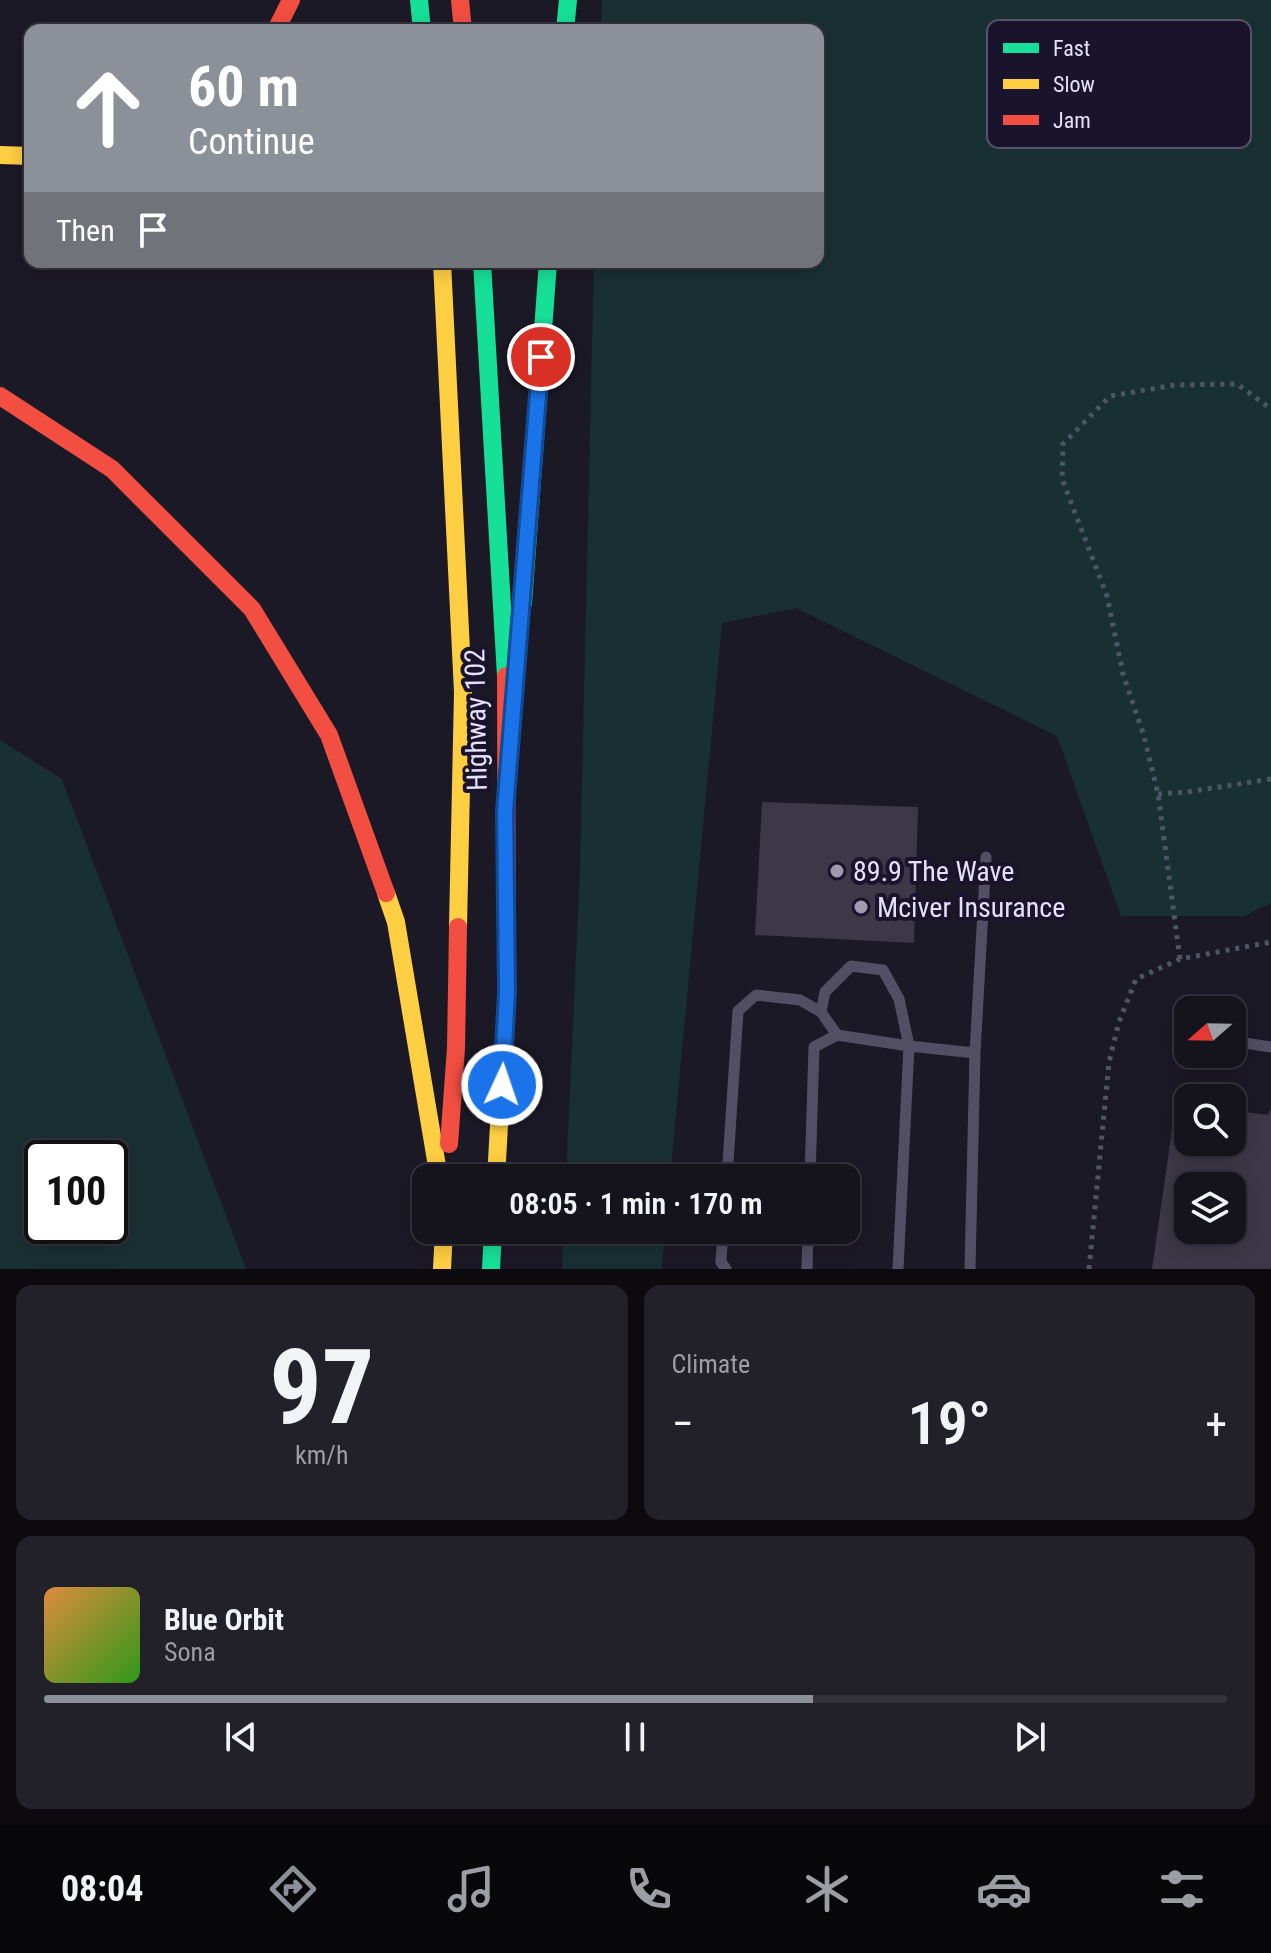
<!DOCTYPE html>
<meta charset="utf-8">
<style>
body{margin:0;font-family:"Roboto Condensed",sans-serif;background:#222029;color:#f1f3f6;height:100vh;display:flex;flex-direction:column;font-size:30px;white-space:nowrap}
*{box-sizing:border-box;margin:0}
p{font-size:26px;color:#9d9ea3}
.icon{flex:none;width:44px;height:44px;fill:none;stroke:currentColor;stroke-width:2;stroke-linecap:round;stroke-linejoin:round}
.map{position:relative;height:1269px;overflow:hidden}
.drawer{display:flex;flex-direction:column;gap:16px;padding:16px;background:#0c0a0f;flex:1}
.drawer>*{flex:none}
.guide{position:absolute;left:24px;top:24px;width:800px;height:244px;border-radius:16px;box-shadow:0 4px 20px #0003,0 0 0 2px #34323b;background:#8c9099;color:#fff;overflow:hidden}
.needle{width:52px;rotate:250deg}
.controls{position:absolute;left:1174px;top:996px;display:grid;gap:16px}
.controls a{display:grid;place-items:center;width:72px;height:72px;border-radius:16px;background:#15131c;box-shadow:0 4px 20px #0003,0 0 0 2px #34323b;font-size:40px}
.speed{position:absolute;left:24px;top:1140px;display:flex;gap:16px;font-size:40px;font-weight:700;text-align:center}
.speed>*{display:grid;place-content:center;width:104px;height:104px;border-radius:50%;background:#15131c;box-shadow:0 4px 20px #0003,0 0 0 2px #34323b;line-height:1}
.speed .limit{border:4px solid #111;border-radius:12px;background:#fff;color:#111}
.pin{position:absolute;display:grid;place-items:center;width:68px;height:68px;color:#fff;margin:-34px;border:4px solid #fff;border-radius:50%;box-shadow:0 2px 8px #0007}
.me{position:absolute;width:88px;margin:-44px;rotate:3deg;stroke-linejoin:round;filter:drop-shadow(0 0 6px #0008)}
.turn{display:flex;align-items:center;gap:28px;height:168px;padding:0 32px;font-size:36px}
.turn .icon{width:104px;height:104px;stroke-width:2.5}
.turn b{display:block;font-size:56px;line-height:68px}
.then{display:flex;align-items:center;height:76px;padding:0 32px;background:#0003;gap:16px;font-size:30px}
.big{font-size:60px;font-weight:600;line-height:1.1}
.drawer .widget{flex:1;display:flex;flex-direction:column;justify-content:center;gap:12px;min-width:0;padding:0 28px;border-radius:16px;background:#222029}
.drawer .dial{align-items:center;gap:0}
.dial b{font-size:104px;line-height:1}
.song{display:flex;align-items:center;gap:24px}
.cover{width:96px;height:96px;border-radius:12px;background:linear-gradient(135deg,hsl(30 70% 55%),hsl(110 70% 35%))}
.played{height:8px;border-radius:4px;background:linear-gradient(90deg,#8c9099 65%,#34323b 65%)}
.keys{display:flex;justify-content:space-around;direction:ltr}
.heat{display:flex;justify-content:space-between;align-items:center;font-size:44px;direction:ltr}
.drawer .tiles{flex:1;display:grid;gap:16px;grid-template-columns:1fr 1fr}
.widget:last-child{grid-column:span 2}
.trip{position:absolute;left:412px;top:1164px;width:448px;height:80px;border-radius:16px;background:#15131c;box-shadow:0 4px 20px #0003,0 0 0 2px #34323b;font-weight:600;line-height:80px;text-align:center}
.tab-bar{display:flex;height:128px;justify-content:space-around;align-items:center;background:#08080b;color:#9d9ea3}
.tab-bar .icon{width:56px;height:56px}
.tab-bar .selected{color:#8c9099}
.tab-bar b{font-size:36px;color:#f1f3f6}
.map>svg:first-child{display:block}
</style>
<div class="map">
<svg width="1271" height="1269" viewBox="0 0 1271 1269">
<rect width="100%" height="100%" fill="#1c1926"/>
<path fill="#193032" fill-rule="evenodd" d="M602 0H1271V903L1244 916H1121L1057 736 796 608 722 623 670 1178H566L580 869 594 262H818V30H601Z
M0 740 62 779 246 1269H0ZM42 1158H110V1226H42Z
M563 1230H665L662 1269H562Z"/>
<path fill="#3c3847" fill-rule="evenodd" d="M762 802 918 807 914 943 755 935Z
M1176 1102 1188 1104V1142H1232V1110L1268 1115 1271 1107V1269H1152ZM1188 1186H1232V1230H1188Z"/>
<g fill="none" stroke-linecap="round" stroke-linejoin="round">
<path stroke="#4d5764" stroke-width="5" stroke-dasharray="4 6" stroke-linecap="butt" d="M1158 794 1187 792 1271 779
M1180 959 1158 794 1144 736 1123 674 1107 596 1062 479 1063 444 1110 396 1175 385 1237 384 1271 409
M1089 1269 1109 1062 1119 1022 1136 979 1180 959 1271 942"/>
<path stroke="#524f65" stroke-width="11" d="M1232 1041 1271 1047
M727 1178 738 1011 756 995 800 1000 821 1012
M810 1178 814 1047 837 1035
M723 1230 721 1262 726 1269
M807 1269 808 1230
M898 1269 909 1046 837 1035 821 1012 825 992 851 966 883 970 899 999 909 1046 975 1053
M970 1269 975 1053 986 857"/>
<path stroke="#16e098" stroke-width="18" d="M419 0 422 30
M565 30 568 0
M482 262 506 676
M523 603 548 262
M491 1269 493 1230"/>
<path stroke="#ffcf43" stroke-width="18" d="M0 155 30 156
M442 262 463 692 458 927
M386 893 396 922 439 1178
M496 1178 503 1055
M442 1269 444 1230"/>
<path stroke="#f24e42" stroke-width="18" d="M460 0 463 30
M276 30 291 0
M0 396 112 469 252 609 329 735 386 893
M503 1055 507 992 506 676
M449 1144 456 1048 458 927"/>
</g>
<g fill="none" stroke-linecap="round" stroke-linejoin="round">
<g stroke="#114b97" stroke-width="20">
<path id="route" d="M502 1085 507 992 505 811 541 357"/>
</g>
<use href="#route" stroke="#1a73e8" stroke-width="14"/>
</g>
<g fill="#9f9bb1" stroke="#19142b" stroke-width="3">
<circle cx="837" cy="871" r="8"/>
<circle cx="861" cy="907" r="8"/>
</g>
<g text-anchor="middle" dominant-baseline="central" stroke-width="8" stroke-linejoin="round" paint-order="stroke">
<g font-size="28" fill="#e5e1fc" stroke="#19142b">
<text transform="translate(476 720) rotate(-91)">Highway 102</text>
</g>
<g font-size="28" fill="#e5e1fc" stroke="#19142b" text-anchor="start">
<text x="853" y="871">89.9 The Wave</text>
<text x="877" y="907">Mciver Insurance</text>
</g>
</g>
<rect x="987" y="20" width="264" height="128" rx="12" fill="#19142b" stroke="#56526a" stroke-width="2"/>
<rect x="1003" y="43" width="36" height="10" fill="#16e098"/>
<rect x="1003" y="79" width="36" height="10" fill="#ffcf43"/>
<rect x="1003" y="115" width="36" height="10" fill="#f24e42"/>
<g font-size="22" fill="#e5e1fc">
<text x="1053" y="56">Fast</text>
<text x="1053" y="92">Slow</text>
<text x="1053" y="128">Jam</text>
</g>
</svg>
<div class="controls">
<a><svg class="needle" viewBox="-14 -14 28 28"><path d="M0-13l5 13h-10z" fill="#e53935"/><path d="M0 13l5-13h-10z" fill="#9d9ea3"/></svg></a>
<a><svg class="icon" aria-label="search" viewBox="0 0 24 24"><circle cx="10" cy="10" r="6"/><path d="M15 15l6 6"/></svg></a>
<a><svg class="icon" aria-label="layers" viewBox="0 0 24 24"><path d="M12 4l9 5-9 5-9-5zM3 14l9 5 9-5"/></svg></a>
</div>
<div class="speed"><div class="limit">100</div></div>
<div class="pin" style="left:541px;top:357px;background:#d93025"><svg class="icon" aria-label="arrive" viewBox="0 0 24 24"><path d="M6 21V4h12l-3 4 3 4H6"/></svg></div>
<svg class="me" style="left:502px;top:1085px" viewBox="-20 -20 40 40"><circle r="17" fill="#1a73e8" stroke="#fff" stroke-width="3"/><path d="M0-11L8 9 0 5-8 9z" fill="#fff"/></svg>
<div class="trip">08:05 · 1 min · 170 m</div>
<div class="guide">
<div class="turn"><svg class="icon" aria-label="ahead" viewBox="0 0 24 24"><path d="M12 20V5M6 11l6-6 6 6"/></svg><div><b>60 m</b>Continue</div></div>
<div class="then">Then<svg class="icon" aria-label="arrive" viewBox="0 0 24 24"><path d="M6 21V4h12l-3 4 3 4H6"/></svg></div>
</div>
</div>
<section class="drawer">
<div class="tiles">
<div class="widget dial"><b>97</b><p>km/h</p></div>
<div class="widget"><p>Climate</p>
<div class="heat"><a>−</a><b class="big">19°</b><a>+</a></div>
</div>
<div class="widget">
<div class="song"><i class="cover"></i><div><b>Blue Orbit</b><p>Sona</p></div></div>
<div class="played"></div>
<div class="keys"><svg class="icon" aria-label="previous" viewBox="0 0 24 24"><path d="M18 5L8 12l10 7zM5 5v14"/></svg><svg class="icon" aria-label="pause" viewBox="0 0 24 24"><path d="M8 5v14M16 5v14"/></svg><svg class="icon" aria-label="next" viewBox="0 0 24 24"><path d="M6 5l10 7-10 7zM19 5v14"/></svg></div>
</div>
</div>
</section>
<nav class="tab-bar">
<b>08:04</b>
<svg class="icon selected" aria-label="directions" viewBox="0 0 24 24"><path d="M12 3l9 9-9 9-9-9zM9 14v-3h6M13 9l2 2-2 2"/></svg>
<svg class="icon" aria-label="music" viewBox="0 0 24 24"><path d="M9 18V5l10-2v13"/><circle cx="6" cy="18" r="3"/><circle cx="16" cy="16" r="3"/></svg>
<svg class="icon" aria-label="phone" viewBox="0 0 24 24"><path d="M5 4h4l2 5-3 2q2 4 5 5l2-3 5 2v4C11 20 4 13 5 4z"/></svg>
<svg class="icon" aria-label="climate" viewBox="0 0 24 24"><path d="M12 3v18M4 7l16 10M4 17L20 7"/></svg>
<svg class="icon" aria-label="car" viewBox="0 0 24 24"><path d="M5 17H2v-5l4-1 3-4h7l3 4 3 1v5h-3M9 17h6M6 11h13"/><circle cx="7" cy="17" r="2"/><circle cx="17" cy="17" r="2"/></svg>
<svg class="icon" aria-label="filters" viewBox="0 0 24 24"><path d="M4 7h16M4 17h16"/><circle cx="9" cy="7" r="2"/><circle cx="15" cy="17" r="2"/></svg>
</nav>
